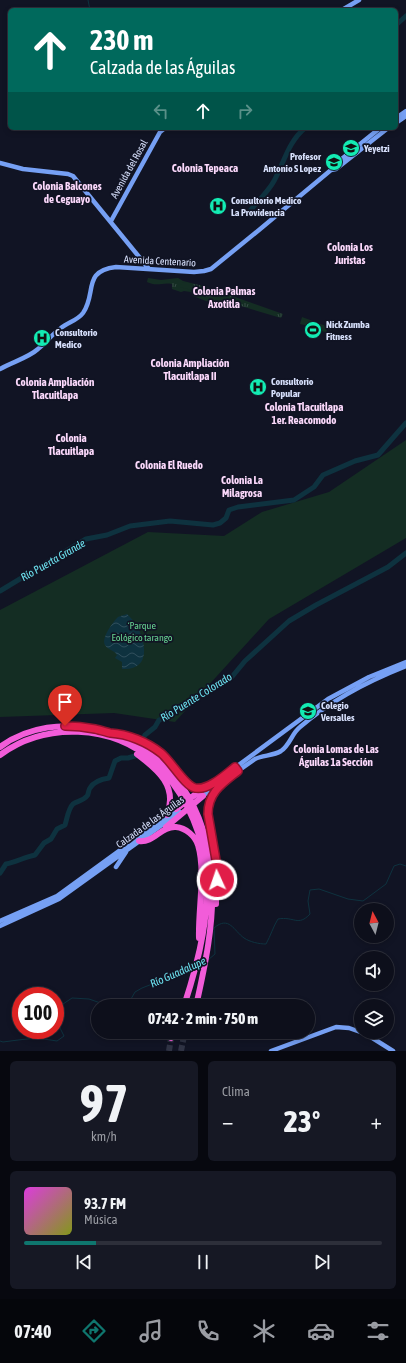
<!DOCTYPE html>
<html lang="es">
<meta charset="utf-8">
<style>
body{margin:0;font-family:"Asap Condensed",sans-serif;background:#161824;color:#f1f3f6;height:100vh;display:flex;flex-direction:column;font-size:15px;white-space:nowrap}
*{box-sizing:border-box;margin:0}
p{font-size:13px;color:#9a9ca3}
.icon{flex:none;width:22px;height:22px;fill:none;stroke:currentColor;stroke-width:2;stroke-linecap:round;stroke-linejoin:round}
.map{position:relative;height:1051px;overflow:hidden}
.sheet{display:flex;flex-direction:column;gap:10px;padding:10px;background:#07080f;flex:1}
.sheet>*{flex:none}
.hud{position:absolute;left:8px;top:8px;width:390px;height:122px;border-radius:6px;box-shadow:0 2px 6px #0003,0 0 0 1px #2d2f3a;background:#00695c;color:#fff;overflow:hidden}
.needle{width:26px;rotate:353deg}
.fabs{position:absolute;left:354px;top:903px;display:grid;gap:8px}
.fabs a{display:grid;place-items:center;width:40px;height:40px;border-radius:50%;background:#0d0f1b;box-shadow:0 2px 6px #0003,0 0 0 1px #2d2f3a;font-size:20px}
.speed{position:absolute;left:12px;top:987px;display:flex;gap:8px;font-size:20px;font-weight:700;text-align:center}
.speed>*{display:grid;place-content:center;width:52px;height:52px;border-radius:50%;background:#0d0f1b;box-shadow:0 2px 6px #0003,0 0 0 1px #2d2f3a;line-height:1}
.speed .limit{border:6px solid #d22;background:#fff;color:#111}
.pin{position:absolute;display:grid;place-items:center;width:34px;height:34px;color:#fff;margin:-41px -17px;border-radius:50% 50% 50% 0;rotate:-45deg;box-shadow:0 0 4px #0007}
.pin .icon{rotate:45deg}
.me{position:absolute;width:44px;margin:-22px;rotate:357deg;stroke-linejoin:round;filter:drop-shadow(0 0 3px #0008)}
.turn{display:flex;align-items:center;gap:14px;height:84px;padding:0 16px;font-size:18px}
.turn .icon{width:52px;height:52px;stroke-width:2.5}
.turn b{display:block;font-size:28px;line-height:34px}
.lanes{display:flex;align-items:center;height:38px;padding:0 16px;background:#0003;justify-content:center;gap:20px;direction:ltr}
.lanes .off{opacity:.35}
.big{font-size:30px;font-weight:800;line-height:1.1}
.sheet .card{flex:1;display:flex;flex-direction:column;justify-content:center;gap:6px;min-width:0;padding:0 14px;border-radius:6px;background:#161824}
.sheet .dial{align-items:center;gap:0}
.dial b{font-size:52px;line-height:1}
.song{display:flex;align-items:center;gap:12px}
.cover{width:48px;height:48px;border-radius:6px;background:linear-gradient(135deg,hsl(300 70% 55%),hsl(70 70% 35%))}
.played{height:4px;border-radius:2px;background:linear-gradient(90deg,#0f766e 20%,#2d2f3a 20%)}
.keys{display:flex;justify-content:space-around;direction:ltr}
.heat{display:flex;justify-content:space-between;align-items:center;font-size:22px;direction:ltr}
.sheet .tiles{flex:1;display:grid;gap:10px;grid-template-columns:1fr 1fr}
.card:last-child{grid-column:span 2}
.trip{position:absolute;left:91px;top:999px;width:224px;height:40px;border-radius:20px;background:#0d0f1b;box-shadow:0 2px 6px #0003,0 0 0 1px #2d2f3a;font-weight:800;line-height:40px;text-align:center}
.tab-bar{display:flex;height:64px;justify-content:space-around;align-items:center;background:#05060b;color:#9a9ca3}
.tab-bar .icon{width:28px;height:28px}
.tab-bar .active{color:#0f766e}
.tab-bar b{font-size:18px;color:#f1f3f6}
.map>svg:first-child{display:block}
</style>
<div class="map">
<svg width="406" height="1051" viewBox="0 0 406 1051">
<defs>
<pattern id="grass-tufts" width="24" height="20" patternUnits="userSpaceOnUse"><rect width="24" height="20" fill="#142d23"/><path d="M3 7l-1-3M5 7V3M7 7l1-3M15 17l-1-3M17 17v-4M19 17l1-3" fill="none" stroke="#354b44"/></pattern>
<pattern id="water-waves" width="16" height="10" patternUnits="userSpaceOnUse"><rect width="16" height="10" fill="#0e323f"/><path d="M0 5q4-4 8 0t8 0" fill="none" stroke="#304f5c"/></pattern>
</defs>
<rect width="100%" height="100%" fill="#111424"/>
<path fill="url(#grass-tufts)" d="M148 278 161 280 178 278 183 281 207 287 283 314 281 318 234 304 219 303 206 301 193 296 191 292 184 291 181 292 172 289V284C162 282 157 287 147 282Z"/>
<path fill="#142d23" d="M182 282 190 283 198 292 180 287Z
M302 317 313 321 309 326 300 324Z
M316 323 324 325 328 333 313 328V324Z
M406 440V538L269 619 175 722 114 713 0 717V610L148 532 224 536 262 512 329 492Z"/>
<path fill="url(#water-waves)" d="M127 614C130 617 133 620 136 624 146 641 152 671 122 669V662L115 658 117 655C114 650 108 650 105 645 101 638 113 622 118 617 120 616 124 615 127 614Z"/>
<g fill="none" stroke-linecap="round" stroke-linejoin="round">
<path stroke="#0e323f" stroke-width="1" d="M88 0 90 10
M208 960 215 954 214 928C229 915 234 931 244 938 250 942 259 944 266 944 271 935 273 927 278 919 294 916 298 927 310 914L308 901 310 890 319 889 348 899 363 901 386 884 394 866 400 864 406 866
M127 1006 135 992 142 988 165 979 193 966
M55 1016 63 1004 72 998 89 999 109 1006
M0 1041 3 1042 18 1040 37 1038 57 1041 64 1036 55 1018"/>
<path stroke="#0e323f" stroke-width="5" d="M396 25 406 16
M249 212C257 202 268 192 274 181 284 163 288 142 305 128
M0 591 86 539 107 535 130 526 170 521 213 525 220 523 226 518 229 510 238 507 294 500 314 487 323 475 355 461 378 455 406 423
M140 744 145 735 155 727 159 720 170 716 180 706 198 697 215 685 231 678 245 661 289 621 316 605 388 567 406 553
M0 873 6 864C16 862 25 857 35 855L44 843 51 839 57 829 65 825C67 819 68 809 73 804 77 801 83 801 87 796 89 794 88 790 90 788 94 781 102 779 109 778L115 761 121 758H128L138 755V752"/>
<path stroke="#2f3344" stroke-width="6" stroke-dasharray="6 3" stroke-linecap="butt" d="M169 1051 171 1038
M181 1051 184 1036"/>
<path stroke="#76a0f4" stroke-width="4.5" d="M342 10 359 0
M396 118 406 111
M396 123 406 116
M0 163 23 169 68 174 73 176 149 269
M331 170 336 169 388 128
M111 221 160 132 165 128
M0 369C12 362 28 358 38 349 46 343 52 334 61 328 68 322 77 321 83 313 97 293 82 271 116 267L194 272 204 271 211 269 259 230 331 170 333 166 380 128
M217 781 328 699 369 677 406 662
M201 797 255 759C263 755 273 756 281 751 290 745 292 733 300 727 331 700 368 681 406 666
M116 867 126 852
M0 921 57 896 178 808
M0 926 59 899 180 812
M271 1051 336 1027 349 1028 366 1034 393 1051"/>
<path stroke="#f25cd9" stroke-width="6" d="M129 737C140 740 151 745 160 752 171 761 182 782 192 787 196 789 200 788 204 788
M0 747C28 726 65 722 98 730 172 746 209 812 212 883 214 924 205 966 196 1006
M137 754C158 770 178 786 167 815
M0 755C45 722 112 724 154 762 181 787 199 824 205 860 212 909 199 960 184 1006
M176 809 204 788 219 779
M166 827 203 796
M139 841C154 843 161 826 176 827 186 828 195 836 198 845 206 872 198 910 199 938
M216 904V861L208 810 211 797 221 784
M184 1036 186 1032
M171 1038 174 1032"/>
</g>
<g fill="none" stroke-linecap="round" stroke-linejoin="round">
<g stroke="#92132f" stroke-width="10">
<path id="route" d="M65 726C75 726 85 727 95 729 100 730 106 732 110 733 128 734 147 742 161 753 171 761 185 786 195 788 208 791 226 774 235 767L238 771C223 783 208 792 208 814L216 860 217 880"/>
</g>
<use href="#route" stroke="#e11d48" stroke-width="7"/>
</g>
<defs>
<g id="school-disc" transform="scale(0.9)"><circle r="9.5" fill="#13ebb3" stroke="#111424"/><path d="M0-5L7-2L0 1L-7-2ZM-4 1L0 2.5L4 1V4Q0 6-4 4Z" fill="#111"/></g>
<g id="hospital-disc" transform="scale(0.9)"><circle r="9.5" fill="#13ebb3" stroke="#111424"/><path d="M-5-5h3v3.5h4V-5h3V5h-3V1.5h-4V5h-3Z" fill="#111"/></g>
<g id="stadium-disc" transform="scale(0.9)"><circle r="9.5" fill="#13ebb3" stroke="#111424"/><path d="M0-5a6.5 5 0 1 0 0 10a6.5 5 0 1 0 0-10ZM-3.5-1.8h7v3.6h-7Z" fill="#111"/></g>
</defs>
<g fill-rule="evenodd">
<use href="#school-disc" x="351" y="148"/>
<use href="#school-disc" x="334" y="162"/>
<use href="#hospital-disc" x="218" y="206"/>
<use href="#stadium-disc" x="313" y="330"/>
<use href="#hospital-disc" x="42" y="338"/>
<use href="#hospital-disc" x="258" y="387"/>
<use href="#school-disc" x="308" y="711"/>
</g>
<g text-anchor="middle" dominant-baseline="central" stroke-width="3.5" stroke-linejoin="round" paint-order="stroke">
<g font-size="10" font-weight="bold" fill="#d7e0fc" stroke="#111424" text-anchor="start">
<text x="364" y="148">Yeyetzi</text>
<text x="321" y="156" text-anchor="end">Profesor<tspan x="321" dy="12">Antonio S Lopez</tspan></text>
<text x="231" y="200">Consultorio Medico<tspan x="231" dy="12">La Providencia</tspan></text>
<text x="326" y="324">Nick Zumba<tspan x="326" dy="12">Fitness</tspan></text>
<text x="55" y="332">Consultorio<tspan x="55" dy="12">Medico</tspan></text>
<text x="271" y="381">Consultorio<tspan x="271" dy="12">Popular</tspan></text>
<text x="321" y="705">Colegio<tspan x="321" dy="12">Versalles</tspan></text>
</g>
<g font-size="10" fill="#d7e0fc" stroke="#111424">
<text transform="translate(129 169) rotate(-61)">Avenida del Rosal</text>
<text transform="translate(160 261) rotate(3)">Avenida Centenario</text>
<text transform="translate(150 822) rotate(-36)">Calzada de las Águilas</text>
</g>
<g font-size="10" fill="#68d693" stroke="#111424">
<text x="142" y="625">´Parque<tspan x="142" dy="12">Eológico tarango</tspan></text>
</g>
<g font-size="11" font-weight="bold" fill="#fcd9fc" stroke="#111424">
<text x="205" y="168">Colonia Tepeaca</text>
<text x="67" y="186">Colonia Balcones<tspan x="67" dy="13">de Ceguayo</tspan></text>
<text x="350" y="247">Colonia Los<tspan x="350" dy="13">Juristas</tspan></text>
<text x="224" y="291">Colonia Palmas<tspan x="224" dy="13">Axotitla</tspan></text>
<text x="190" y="363">Colonia Ampliación<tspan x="190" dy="13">Tlacuitlapa II</tspan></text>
<text x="55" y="382">Colonia Ampliación<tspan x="55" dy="13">Tlacuitlapa</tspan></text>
<text x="304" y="407">Colonia Tlacuitlapa<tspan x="304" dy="13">1er. Reacomodo</tspan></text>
<text x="71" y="438">Colonia<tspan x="71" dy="13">Tlacuitlapa</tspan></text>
<text x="169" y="465">Colonia El Ruedo</text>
<text x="242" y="480">Colonia La<tspan x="242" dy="13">Milagrosa</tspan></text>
<text x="336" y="749">Colonia Lomas de Las<tspan x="336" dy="13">Águilas 1a Sección</tspan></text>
</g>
<g font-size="11" font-style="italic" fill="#6ee5f3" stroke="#111424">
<text transform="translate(53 560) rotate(-30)">Río Puerta Grande</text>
<text transform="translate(196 697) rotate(-32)">Río Puente Colorado</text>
<text transform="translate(178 972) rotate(-24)">Río Guadalupe</text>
</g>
</g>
</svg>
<div class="fabs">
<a><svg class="needle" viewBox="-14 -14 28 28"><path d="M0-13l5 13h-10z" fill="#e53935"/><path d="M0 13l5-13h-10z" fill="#9a9ca3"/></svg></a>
<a><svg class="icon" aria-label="sound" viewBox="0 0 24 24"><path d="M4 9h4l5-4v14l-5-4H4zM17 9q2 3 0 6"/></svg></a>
<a><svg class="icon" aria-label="layers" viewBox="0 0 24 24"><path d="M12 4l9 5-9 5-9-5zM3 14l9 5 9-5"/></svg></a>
</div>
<div class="speed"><div class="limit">100</div></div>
<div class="pin" style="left:65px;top:726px;background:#d93025"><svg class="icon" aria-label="arrive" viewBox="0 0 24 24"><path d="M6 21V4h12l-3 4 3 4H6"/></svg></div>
<svg class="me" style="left:217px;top:880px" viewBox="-20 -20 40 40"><circle r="17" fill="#e11d48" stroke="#fff" stroke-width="3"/><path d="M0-11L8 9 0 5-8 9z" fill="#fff"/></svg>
<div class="trip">07:42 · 2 min · 750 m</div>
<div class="hud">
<div class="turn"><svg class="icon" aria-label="ahead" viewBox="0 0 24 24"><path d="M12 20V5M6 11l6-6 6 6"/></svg><div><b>230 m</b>Calzada de las Águilas</div></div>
<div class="lanes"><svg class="icon off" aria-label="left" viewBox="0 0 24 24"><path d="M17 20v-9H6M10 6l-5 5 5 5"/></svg><svg class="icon" aria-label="ahead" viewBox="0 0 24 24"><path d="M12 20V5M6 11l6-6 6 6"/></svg><svg class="icon off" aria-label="right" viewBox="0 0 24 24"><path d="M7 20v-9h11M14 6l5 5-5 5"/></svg></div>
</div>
</div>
<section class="sheet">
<div class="tiles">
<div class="card dial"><b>97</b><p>km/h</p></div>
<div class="card"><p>Clima</p>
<div class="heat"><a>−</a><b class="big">23°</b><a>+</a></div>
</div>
<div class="card">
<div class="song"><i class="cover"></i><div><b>93.7 FM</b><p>Música</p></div></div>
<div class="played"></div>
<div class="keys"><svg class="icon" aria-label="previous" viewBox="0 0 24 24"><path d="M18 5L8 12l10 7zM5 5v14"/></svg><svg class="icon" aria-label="pause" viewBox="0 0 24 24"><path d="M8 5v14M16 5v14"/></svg><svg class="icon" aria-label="next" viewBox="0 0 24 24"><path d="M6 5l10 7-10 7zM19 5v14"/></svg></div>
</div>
</div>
</section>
<nav class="tab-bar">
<b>07:40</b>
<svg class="icon active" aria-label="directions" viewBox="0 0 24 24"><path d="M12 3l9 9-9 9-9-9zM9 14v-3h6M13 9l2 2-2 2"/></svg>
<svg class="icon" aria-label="music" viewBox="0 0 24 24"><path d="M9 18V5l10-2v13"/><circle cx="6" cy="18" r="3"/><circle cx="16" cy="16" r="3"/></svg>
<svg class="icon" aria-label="phone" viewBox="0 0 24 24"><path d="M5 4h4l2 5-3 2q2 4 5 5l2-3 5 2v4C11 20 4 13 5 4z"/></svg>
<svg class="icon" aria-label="climate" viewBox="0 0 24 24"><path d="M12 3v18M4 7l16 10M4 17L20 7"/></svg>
<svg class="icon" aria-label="car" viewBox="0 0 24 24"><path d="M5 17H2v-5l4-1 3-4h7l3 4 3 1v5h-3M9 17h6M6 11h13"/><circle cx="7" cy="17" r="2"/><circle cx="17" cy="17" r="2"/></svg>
<svg class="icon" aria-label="filters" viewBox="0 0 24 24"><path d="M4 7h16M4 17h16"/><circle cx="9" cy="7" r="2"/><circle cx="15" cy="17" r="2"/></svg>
</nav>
